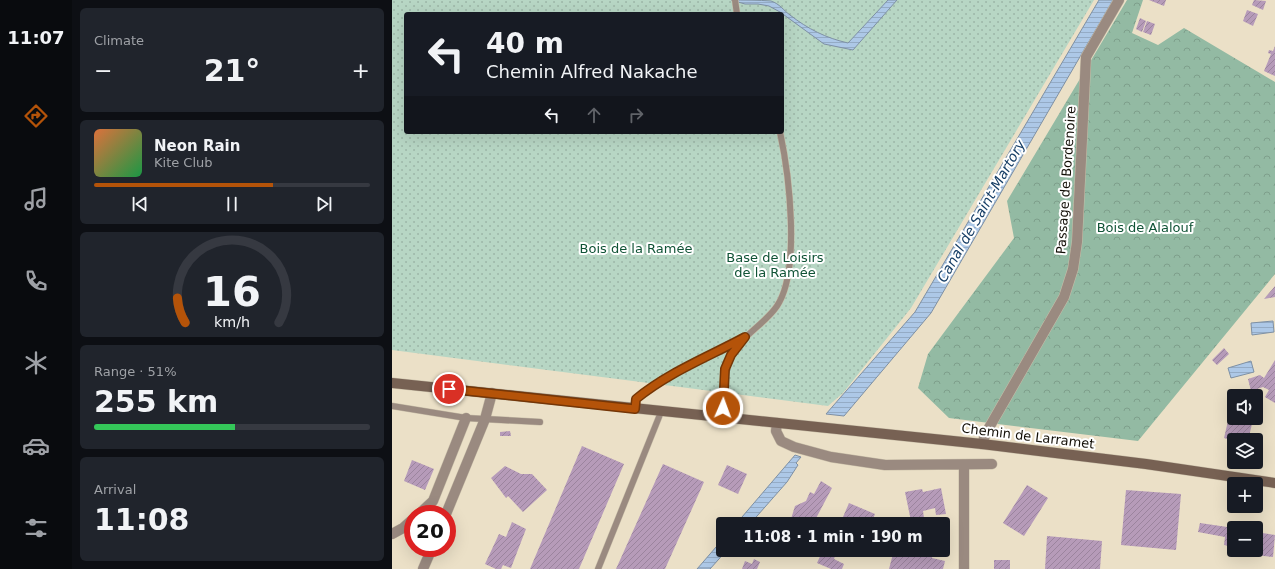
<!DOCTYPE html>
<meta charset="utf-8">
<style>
body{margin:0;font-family:"DejaVu Sans",sans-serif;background:#20242c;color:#f1f3f6;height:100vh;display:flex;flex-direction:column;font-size:15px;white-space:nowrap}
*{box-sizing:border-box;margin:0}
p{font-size:13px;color:#9ea1a6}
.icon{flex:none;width:22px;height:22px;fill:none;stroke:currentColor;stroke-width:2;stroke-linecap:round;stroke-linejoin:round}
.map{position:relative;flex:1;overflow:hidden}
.drawer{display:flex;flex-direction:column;gap:8px;padding:8px;background:#0d0f14;width:320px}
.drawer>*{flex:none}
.hud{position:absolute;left:12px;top:12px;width:380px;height:122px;border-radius:4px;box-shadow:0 4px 16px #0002;background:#171b24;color:#f1f3f6;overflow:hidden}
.fabs{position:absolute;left:835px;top:389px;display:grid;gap:8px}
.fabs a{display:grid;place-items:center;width:36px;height:36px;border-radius:4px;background:#171b24;box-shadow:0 4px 16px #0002;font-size:20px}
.speed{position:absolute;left:12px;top:505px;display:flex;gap:8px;font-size:20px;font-weight:700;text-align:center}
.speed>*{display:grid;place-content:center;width:52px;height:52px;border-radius:50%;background:#171b24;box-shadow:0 4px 16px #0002;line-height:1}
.speed .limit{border:6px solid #d22;background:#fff;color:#111}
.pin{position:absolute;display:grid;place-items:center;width:34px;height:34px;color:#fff;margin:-17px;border:2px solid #fff;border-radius:50%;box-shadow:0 1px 4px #0007}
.me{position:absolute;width:44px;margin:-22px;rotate:2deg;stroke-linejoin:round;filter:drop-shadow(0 0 3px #0008)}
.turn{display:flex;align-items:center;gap:14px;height:84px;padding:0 16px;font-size:18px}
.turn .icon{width:52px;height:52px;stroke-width:2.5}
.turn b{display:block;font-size:28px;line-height:34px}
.lanes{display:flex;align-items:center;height:38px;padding:0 16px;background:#0003;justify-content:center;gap:20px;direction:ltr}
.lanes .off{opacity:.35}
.big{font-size:30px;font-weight:700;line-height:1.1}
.drawer .tile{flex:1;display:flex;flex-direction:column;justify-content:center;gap:6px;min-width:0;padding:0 14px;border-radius:6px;background:#20242c}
.drawer .dial{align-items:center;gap:0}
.dial svg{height:104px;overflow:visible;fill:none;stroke:#363941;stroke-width:7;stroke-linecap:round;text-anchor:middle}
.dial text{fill:#f1f3f6;stroke:none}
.song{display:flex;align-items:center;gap:12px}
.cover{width:48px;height:48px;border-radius:6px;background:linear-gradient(135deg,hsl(20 70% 55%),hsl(140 70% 35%))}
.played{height:4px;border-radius:2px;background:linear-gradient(90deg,#b45309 65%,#363941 65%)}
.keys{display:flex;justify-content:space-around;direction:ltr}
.heat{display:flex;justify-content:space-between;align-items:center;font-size:22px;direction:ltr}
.charge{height:6px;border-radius:3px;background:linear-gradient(90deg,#34c759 51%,#363941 0)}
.trip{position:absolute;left:324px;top:517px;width:234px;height:40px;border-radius:4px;background:#171b24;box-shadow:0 4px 16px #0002;font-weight:700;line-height:40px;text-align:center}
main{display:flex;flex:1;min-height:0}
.tabs{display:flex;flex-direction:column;width:72px;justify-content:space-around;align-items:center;background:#090b0e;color:#9ea1a6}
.tabs .icon{width:28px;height:28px}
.tabs .active{color:#b45309}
.tabs b{font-size:18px;color:#f1f3f6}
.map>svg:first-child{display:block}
</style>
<main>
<nav class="tabs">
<b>11:07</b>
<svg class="icon active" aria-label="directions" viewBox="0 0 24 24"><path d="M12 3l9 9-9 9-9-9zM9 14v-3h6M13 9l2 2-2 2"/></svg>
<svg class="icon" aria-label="music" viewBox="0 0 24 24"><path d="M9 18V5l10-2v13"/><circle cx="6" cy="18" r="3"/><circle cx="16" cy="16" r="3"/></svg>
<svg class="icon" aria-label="phone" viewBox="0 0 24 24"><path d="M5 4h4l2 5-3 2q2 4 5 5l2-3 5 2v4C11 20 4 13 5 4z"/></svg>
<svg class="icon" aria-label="climate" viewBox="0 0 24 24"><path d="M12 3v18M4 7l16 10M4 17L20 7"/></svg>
<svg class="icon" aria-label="car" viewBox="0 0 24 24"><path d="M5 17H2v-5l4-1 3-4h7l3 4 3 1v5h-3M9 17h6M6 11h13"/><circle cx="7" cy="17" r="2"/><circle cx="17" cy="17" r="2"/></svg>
<svg class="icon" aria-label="filters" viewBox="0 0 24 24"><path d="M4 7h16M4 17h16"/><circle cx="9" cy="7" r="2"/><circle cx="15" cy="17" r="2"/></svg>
</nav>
<section class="drawer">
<div class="tile"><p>Climate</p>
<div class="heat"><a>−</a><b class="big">21°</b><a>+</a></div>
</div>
<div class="tile">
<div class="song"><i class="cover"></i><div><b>Neon Rain</b><p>Kite Club</p></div></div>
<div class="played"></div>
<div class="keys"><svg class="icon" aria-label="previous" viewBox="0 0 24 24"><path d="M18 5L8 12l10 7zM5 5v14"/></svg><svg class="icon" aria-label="pause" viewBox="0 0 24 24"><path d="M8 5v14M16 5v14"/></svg><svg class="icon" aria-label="next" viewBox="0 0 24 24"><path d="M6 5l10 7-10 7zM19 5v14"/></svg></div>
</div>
<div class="tile dial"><svg viewBox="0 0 100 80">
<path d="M14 69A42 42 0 1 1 86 69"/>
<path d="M14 69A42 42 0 0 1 8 50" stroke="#b45309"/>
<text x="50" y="56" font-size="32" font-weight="700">16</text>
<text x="50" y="72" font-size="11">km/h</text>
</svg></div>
<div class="tile"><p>Range · 51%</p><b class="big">255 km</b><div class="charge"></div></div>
<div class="tile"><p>Arrival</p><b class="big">11:08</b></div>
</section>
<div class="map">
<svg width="883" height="569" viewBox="0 0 883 569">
<defs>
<pattern id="forest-crowns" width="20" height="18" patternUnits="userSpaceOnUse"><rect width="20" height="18" fill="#93baa3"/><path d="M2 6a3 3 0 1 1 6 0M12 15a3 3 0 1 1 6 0" fill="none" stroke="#7e9f8b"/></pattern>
<pattern id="park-dots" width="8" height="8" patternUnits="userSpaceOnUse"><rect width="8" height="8" fill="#b7d6c4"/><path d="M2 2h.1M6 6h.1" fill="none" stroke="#9cb6a7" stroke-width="1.8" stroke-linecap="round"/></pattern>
<pattern id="water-rules" width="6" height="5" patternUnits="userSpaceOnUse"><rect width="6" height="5" fill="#adc8e7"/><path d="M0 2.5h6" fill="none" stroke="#94abc5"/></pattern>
<pattern id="building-hatch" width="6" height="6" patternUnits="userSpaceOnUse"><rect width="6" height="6" fill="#b69bb9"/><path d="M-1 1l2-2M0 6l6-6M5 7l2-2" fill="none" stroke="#9b849e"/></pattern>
</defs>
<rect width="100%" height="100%" fill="#ebe0c7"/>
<path fill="url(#forest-crowns)" d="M735 0H751L740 33 766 45 792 28 883 82V274L746 441 557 418 526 388 536 354 622 238 615 201Z"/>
<path fill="url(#park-dots)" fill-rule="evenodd" d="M0 0H702L519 308 451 393 436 406 0 350ZM14 14H390V132H14Z"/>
<path fill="url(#water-rules)" stroke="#7e90a4" d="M339 0C351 0 367 0 379 1 388 4 391 10 398 15 416 29 434 38 456 43L496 0H505L461 50 432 44 388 12 377 6 366 4H353Z
M707 0H721L539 313 452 416 434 414 523 312Z
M881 321 882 332 860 335 859 323Z
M859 361 862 372 839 378 836 368Z
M403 455 409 457 404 463 406 465 395 482 358 524H344Z
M331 539V550H335L318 569H305Z"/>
<path fill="url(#building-hatch)" d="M757 0H774L772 6Z
M862 0 874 1 871 10 860 5Z
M855 10 866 14 861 26 851 21Z
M748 18 754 21 750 32 744 29Z
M755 21 763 24 759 35 751 32Z
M883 46V76L872 71 879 54 876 53 877 50 881 51Z
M883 286V297L872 299Z
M832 348 837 354 825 365 820 360Z
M883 360V403L873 397 877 390 871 387 859 391 856 379 868 375 872 378Z
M839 408 842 409V418H857V420H861L856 440 842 441 832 438Z
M118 431 119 436H108V432Z
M190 446 232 464 187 569H138Z
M20 460 42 469 33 490 12 481Z
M271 464 312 482 273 569H224Z
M335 465 355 474 346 494 326 485Z
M113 466 129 474H140L155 490 131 512 116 496 114 498 99 478Z
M429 481 440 488 421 524H388L399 519 403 506 414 501 418 492 422 494Z
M635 485 656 498 632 536 611 523Z
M549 488 554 514 544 515 543 508 531 511 532 518 519 521 513 492 530 489 531 492Z
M734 490 789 494 784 550 729 545Z
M457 503 483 514 479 524H448Z
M120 522 134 529 119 568 111 565 109 569H104L93 564 107 534 114 537Z
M808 523 842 528V547L832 545 833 537 806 532Z
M864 532 883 535 881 557 857 554 858 550H864Z
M655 536 710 541 708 569H653Z
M431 550H445L442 559 452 564 450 569H439L425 563Z
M502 550 531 552 533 550 541 552 540 558 553 561 551 569H497Z
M362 559 368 562 365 569H350L353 561 360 564Z
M602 560H618V569H602Z"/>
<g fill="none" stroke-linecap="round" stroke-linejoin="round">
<g stroke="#c8bea8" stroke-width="7">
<path id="lane" d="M343 0 345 14
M0 406 74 418 148 422
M243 409 244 399C276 372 314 358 350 339
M330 418C333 382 327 365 354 337 364 327 377 318 385 306 409 270 397 174 388 132
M206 569 269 412"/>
</g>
<g stroke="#c8bea8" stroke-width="11">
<path id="street" d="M385 423 384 431 389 441 402 447 439 457 493 465 600 464
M590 444 594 433 672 297 681 269 685 242 694 57 727 0
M27 514 41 501 74 418
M54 514 93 419 100 393
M0 534 11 528 21 519
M31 569 40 548
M572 569V465"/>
</g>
<g stroke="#c8bea8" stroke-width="11">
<path id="secondary" d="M0 383 590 444 754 464 883 483"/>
</g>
<use href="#lane" stroke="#9a8a80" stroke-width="6"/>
<use href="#street" stroke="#9a8a80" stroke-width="10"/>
<use href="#secondary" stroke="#776153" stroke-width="10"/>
</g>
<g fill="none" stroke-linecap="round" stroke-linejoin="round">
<g stroke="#753606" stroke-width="10">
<path id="route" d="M57 389 243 409 244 399C277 372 316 357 353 337L339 355 333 369 331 408"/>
</g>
<use href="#route" stroke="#b45309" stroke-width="7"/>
</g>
<g text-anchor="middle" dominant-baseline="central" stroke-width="4" stroke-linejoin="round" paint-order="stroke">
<g font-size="13" fill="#120e06" stroke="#fff">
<text transform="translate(674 180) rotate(-86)">Passage de Bordenoire</text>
<text transform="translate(636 436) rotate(7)">Chemin de Larramet</text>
</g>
<g font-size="13" fill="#105336" stroke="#fff">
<text x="753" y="227">Bois de Alalouf</text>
<text x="244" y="248">Bois de la Ramée</text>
<text x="383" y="257">Base de Loisirs<tspan x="383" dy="15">de la Ramée</tspan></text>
</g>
<g font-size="14" font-style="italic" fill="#163e66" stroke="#fff">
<text transform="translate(589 211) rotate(-60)">Canal de Saint-Martory</text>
</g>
</g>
</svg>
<div class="fabs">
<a><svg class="icon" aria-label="sound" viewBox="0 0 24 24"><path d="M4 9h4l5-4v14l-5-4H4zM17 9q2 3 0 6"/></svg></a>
<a><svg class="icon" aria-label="layers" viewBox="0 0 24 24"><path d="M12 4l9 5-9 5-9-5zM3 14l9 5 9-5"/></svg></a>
<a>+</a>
<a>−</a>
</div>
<div class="speed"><div class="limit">20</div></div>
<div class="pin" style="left:57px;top:389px;background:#d93025"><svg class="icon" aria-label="arrive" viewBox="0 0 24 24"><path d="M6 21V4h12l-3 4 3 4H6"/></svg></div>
<svg class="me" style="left:331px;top:408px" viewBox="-20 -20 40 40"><circle r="17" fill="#b45309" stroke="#fff" stroke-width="3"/><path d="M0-11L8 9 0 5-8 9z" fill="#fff"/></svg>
<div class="trip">11:08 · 1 min · 190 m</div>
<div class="hud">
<div class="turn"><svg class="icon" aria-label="left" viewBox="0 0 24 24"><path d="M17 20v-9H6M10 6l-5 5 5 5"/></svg><div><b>40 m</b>Chemin Alfred Nakache</div></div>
<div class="lanes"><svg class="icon" aria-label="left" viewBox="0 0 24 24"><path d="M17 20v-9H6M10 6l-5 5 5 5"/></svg><svg class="icon off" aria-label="ahead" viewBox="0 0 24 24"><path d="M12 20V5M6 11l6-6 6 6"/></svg><svg class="icon off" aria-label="right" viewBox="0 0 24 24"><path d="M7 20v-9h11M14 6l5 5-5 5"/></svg></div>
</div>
</div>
</main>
